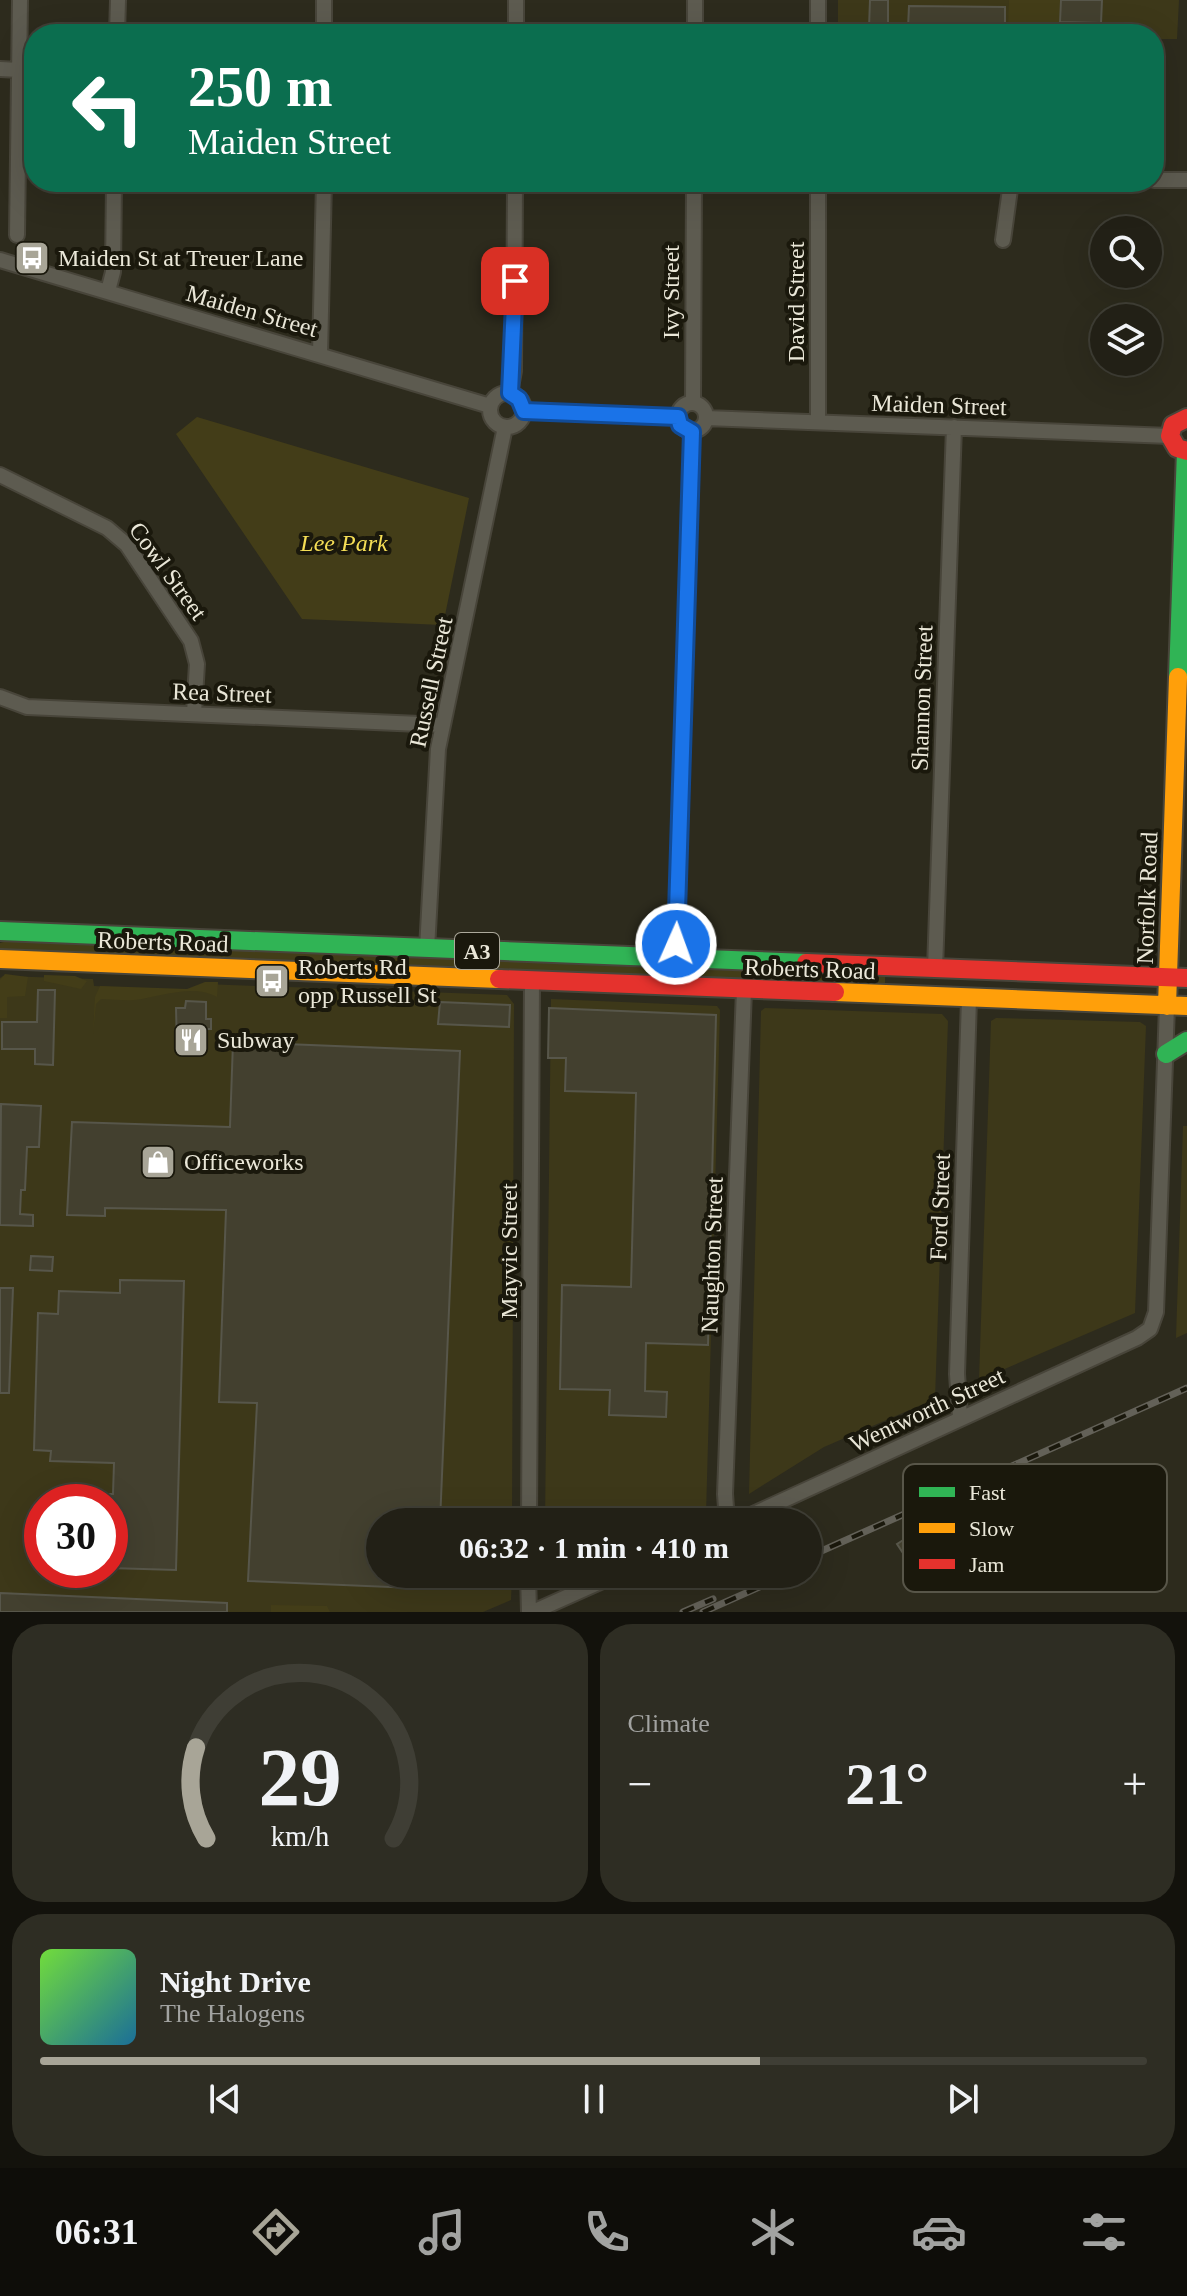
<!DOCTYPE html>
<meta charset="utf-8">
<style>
body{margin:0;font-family:Georgia,serif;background:#2e2d23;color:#f1f3f6;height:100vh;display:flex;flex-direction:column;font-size:30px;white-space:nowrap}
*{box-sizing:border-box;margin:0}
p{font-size:26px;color:#a2a3a1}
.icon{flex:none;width:44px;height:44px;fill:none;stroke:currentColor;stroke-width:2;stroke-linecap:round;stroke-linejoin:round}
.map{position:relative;height:1612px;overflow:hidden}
.sheet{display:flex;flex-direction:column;gap:12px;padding:12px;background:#13120c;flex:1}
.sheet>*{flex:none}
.guide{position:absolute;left:24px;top:24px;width:1140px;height:168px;border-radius:32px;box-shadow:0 8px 32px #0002,0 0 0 2px #3f3e35;background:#0b6e4f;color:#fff;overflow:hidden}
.fabs{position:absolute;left:1090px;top:216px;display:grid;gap:16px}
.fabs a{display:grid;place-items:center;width:72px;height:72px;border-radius:50%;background:#222016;box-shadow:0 8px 32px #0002,0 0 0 2px #3f3e35;font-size:40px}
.speed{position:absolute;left:24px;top:1484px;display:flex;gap:16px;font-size:40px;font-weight:700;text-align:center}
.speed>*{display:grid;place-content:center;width:104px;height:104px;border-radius:50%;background:#222016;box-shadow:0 8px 32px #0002,0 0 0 2px #3f3e35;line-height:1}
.speed .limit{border:12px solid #d22;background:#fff;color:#111}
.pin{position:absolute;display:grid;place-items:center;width:68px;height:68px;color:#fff;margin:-34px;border-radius:16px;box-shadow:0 4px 12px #0006}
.me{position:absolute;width:88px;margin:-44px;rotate:2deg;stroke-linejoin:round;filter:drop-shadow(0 0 6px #0008)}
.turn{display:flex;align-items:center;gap:28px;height:168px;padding:0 32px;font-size:36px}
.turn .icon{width:104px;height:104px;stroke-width:2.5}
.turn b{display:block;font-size:56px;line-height:68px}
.big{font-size:60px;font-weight:700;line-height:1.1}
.sheet .card{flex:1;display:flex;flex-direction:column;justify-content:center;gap:12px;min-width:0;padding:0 28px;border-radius:32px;background:#2e2d23}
.sheet .dial{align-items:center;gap:0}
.dial svg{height:208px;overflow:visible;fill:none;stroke:#3f3e35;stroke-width:7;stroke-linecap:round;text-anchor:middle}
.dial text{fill:#f1f3f6;stroke:none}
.song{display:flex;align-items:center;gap:24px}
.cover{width:96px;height:96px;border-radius:12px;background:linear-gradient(135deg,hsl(100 70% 55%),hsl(200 70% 35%))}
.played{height:8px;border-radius:4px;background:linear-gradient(90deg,#a8a597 65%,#3f3e35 65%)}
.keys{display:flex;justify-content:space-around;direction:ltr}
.heat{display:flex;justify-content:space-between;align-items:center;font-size:44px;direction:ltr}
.sheet .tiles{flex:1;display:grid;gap:12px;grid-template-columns:1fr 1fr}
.card:last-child{grid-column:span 2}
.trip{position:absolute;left:366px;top:1508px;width:456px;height:80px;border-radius:40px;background:#222016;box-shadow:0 8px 32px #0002,0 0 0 2px #3f3e35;font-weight:700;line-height:80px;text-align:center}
.tabs{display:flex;height:128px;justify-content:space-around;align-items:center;background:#0e0d09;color:#a2a3a1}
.tabs .icon{width:56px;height:56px}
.tabs .current{color:#a8a597}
.tabs b{font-size:36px;color:#f1f3f6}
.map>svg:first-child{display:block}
</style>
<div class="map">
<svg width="1187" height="1612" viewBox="0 0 1187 1612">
<rect width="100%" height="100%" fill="#2d2b1d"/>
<path fill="#3d3819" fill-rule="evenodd" d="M838 0H1179L1177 39H1154V34L838 32Z
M3 976 93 979 94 986 196 991 204 984 507 995 514 1004 512 1522H380V1574H512L511 1600 483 1612H0V978ZM42 1502H110V1570H42Z
M551 999 717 1006 720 1010 706 1515 689 1522H545Z
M765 1008 942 1014 948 1021 935 1399 824 1447 749 1494 761 1011Z
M996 1018 1140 1022 1146 1026 1135 1313 979 1380 991 1021Z
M1183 1126H1187V1333L1176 1338Z"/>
<path fill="#433d18" d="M1009 0H1060L1059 27H1008Z
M197 417 469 498 443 625 302 619 176 434Z
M7 941 885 977V986L0 949V943Z
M5 974 28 977 25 996 7 997V1018H0V980Z
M44 975 75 976 87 981 81 989 44 981Z
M205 982H218L217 997C193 983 160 997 134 1000 123 1001 112 999 101 999L96 1004 93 1034 95 997 100 986 187 989Z
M271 1605 327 1606 330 1612H271Z"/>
<path fill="#43402f" stroke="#57564a" stroke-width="2" d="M870 0H888V28H869Z
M1061 0H1102L1101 23 1060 22Z
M909 6 1005 7V29L908 28Z
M38 990H55L53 1065 35 1064V1049H2V1022H37Z
M186 1001 206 1002V1019H211V1029H205V1051H183V1047H177L176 1008H185Z
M440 1002 510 1005 509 1027 438 1024Z
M549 1008 716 1015 708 1345 646 1343 645 1391 667 1392 666 1417 609 1415 610 1390 560 1389 562 1285 631 1287 636 1093 565 1091 566 1058H548Z
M233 1042 460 1051 440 1522H380V1574H438L437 1589 248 1581 257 1403 219 1402 226 1210 105 1208V1216L67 1215 72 1122 230 1127Z
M1 1104 41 1106 39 1147H27L25 1190H21L20 1214 33 1215V1226L0 1225Z
M31 1256 53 1257 52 1271 30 1270Z
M120 1280 184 1281 176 1570 110 1568V1494H113L114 1463 50 1461 51 1451 34 1450 38 1313 58 1314 59 1291 120 1293Z
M0 1288H13L9 1393H0Z
M916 1532 922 1540 903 1553 897 1544Z
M0 1593 227 1603V1612H0Z"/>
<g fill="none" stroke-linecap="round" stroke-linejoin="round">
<g stroke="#48453a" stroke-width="18">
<path id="street" d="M117 34 118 0
M324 34V0
M516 34V0
M695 34V0
M818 34V0
M0 69 19 70
M1154 180H1187
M17 235 20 0
M1003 240 1011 182
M0 260 490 406
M108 291 113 272 114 182
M320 354 324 182
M510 393 514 371 515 182
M490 410a17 17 0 1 1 34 0a17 17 0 1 1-34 0Z
M678 417a14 14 0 1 1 28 0a14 14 0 1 1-28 0Z
M693 403 694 182
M524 411 678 417
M706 418 1170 436
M818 422V182
M0 475 107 528 127 545 191 641 197 664 194 713
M0 697 27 707 443 725
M427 949 438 749 505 427
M676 959 692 432
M935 969 954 427
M960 1417 957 1374 969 999
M529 1522 532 981
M727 1522 725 1494 744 990
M736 1522 1137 1338 1150 1329 1156 1312 1167 1006
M528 1574 529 1612
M533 1612 618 1574"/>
</g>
<g stroke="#48453a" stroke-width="22">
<path id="fast" d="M1178 677 1186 451
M0 931 806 963
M1166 1054 1187 1041"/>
</g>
<g stroke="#48453a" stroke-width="22">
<path id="slow" d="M0 959 499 979
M835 992 1187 1006
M1167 1006 1178 677"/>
</g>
<g stroke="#48453a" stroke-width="22">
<path id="jam" d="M1187 418 1173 425 1170 436 1177 448 1187 451
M806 963 1187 978
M499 979 835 992"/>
</g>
<use href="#street" stroke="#5d5b50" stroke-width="14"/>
<use href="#fast" stroke="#30b455" stroke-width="18"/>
<use href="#slow" stroke="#ff9f0a" stroke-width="18"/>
<use href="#jam" stroke="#e5322d" stroke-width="18"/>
<g stroke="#636158" stroke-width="7">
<path id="rail" d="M808 1557 1187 1388
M683 1612 713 1599
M703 1612 789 1574"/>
</g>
<use href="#rail" stroke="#1a180c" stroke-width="4" stroke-dasharray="12" stroke-linecap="butt"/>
</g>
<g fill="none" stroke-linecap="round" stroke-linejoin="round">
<g stroke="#114b97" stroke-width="20">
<path id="route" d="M515 281 510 393 519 399 524 411 678 417 680 425 692 432 676 944"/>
</g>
<use href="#route" stroke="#1a73e8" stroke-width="14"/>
</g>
<defs>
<g id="bus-square" transform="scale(1.8)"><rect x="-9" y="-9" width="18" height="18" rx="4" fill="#a8a597" stroke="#1a180c"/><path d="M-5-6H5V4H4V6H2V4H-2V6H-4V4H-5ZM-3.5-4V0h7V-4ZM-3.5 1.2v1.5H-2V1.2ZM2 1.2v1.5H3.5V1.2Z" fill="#fff"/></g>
<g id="restaurant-square" transform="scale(1.8)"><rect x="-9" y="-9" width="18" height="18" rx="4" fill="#a8a597" stroke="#1a180c"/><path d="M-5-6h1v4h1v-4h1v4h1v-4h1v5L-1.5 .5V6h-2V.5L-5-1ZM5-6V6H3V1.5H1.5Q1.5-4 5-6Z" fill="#fff"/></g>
<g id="shop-square" transform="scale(1.8)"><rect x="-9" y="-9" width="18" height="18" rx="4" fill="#a8a597" stroke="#1a180c"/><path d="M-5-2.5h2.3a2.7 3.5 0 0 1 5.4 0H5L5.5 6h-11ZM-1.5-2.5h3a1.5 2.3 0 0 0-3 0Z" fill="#fff"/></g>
</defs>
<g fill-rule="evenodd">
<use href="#bus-square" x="32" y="258"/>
<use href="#bus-square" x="272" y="981"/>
<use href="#restaurant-square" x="191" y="1040"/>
<use href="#shop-square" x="158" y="1162"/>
</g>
<g text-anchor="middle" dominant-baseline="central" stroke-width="8" stroke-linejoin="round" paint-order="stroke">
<rect fill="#1a180c" stroke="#aca99b" stroke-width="2" x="455" y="933" width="44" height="36" rx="6"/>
<g font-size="22" font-weight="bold" fill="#eae7d8">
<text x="477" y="951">A3</text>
</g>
<g font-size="24" fill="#eae7d8" stroke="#1a180c" text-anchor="start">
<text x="58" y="258">Maiden St at Treuer Lane</text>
<text x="298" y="967">Roberts Rd<tspan x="298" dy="28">opp Russell St</tspan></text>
<text x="217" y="1040">Subway</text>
<text x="184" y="1162">Officeworks</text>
</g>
<g font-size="24" fill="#eae7d8" stroke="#1a180c">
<text transform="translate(671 292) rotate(-90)">Ivy Street</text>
<text transform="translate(796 302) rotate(-90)">David Street</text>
<text transform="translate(252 311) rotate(16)">Maiden Street</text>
<text transform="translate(939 405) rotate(2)">Maiden Street</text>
<text transform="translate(168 571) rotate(54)">Cowl Street</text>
<text transform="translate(431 682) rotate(-78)">Russell Street</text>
<text transform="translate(222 693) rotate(2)">Rea Street</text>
<text transform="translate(922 698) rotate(-88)">Shannon Street</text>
<text transform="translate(1147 898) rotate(-88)">Norfolk Road</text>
<text transform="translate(163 942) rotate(2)">Roberts Road</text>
<text transform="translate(810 969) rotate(2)">Roberts Road</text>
<text transform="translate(940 1207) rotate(-88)">Ford Street</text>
<text transform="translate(509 1251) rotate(-90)">Mayvic Street</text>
<text transform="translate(712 1255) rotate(-88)">Naughton Street</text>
<text transform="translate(927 1410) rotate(-25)">Wentworth Street</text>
</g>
<g font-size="24" font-style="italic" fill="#f5de56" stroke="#1a180c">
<text x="344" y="543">Lee Park</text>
</g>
</g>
<rect x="903" y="1464" width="264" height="128" rx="12" fill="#1a180c" stroke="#585649" stroke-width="2"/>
<rect x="919" y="1487" width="36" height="10" fill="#30b455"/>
<rect x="919" y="1523" width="36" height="10" fill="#ff9f0a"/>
<rect x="919" y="1559" width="36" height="10" fill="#e5322d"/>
<g font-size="22" fill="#eae7d8">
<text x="969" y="1500">Fast</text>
<text x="969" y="1536">Slow</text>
<text x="969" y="1572">Jam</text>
</g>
</svg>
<div class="fabs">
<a><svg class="icon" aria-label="search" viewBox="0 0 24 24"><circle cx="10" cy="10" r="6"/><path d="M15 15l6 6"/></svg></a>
<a><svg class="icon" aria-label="layers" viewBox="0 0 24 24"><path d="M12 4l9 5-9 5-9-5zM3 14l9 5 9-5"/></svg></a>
</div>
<div class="speed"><div class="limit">30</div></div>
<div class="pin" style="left:515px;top:281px;background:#d93025"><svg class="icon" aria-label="arrive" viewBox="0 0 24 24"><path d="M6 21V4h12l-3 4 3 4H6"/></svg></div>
<svg class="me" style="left:676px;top:944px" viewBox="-20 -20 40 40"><circle r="17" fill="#1a73e8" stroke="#fff" stroke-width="3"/><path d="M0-11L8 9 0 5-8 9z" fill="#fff"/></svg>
<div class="trip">06:32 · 1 min · 410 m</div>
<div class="guide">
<div class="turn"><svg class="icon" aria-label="left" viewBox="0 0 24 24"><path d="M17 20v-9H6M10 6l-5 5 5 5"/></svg><div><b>250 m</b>Maiden Street</div></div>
</div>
</div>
<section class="sheet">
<div class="tiles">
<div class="card dial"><svg viewBox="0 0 100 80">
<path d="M14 69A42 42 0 1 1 86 69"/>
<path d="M14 69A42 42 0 0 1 10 34" stroke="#a8a597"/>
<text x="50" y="56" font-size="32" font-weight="700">29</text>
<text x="50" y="72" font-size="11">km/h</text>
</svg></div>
<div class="card"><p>Climate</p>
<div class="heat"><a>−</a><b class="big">21°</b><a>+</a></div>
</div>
<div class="card">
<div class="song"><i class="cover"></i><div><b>Night Drive</b><p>The Halogens</p></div></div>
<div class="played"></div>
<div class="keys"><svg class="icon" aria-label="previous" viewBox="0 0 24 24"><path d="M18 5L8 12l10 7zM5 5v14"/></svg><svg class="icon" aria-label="pause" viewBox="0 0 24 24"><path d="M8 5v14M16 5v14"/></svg><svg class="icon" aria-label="next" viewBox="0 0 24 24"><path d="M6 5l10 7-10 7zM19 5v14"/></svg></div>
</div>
</div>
</section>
<nav class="tabs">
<b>06:31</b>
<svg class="icon current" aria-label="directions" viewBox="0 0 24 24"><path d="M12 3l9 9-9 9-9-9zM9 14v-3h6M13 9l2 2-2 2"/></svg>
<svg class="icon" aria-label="music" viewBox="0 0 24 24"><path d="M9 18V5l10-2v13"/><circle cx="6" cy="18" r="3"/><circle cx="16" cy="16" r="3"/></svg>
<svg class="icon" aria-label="phone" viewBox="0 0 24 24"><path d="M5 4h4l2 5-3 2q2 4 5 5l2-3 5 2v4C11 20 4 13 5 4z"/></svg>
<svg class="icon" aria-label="climate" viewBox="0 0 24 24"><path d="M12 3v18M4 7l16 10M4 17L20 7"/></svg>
<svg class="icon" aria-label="car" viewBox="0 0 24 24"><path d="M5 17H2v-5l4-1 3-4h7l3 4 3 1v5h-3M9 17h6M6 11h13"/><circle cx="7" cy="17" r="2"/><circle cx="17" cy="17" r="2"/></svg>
<svg class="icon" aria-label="filters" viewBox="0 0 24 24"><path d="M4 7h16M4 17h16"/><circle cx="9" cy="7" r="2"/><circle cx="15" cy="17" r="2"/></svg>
</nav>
